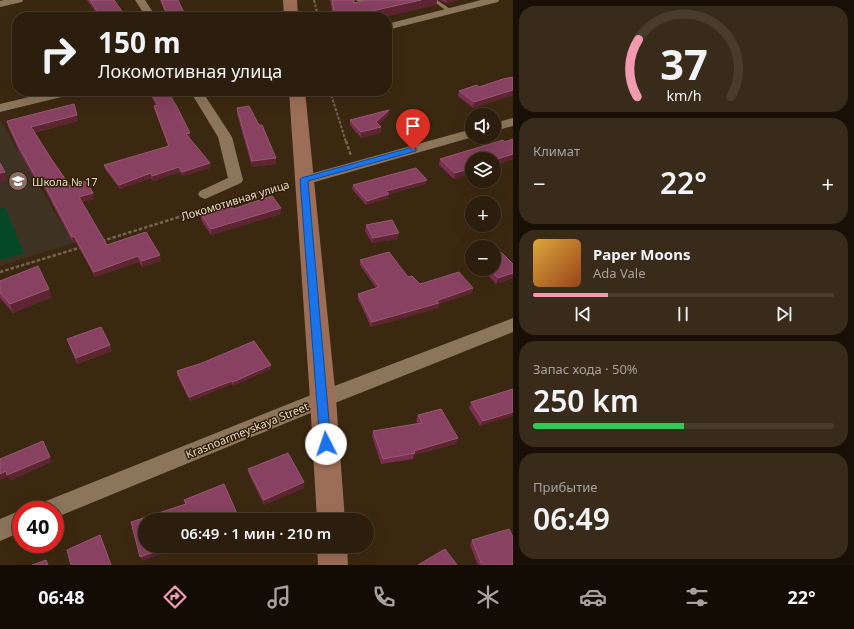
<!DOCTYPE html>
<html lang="ru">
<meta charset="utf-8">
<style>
body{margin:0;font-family:"Noto Sans",sans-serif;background:#382b1a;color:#f1f3f6;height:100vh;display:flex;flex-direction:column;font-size:15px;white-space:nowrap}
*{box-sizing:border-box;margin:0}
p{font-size:13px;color:#a6a29d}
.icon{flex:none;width:22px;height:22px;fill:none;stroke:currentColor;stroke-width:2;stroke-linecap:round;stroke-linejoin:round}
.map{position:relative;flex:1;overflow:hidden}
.details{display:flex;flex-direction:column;gap:6px;padding:6px;background:#181007;width:341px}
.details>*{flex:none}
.top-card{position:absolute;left:12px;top:12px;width:380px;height:84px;border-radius:16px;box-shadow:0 4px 16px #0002,0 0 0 1px #483c2d;background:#2c1e0c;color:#f1f3f6;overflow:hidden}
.tools{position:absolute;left:465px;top:108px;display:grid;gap:8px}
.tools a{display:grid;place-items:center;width:36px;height:36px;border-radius:50%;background:#2c1e0c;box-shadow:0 4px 16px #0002,0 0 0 1px #483c2d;font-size:20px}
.speed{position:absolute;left:12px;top:501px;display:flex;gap:8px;font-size:20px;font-weight:700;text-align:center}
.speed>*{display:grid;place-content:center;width:52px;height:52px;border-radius:50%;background:#2c1e0c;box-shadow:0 4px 16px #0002,0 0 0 1px #483c2d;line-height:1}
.speed .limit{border:6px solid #d22;background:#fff;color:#111}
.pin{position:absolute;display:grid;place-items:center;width:34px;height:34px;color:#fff;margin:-41px -17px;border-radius:50% 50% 50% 0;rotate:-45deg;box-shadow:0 0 4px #0007}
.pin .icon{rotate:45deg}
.me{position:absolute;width:44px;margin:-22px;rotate:356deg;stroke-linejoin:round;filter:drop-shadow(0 0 3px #0008)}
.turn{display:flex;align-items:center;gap:14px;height:84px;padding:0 20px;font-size:18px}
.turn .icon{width:52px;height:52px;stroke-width:2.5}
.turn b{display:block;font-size:28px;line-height:34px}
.big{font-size:30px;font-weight:600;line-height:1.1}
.details .widget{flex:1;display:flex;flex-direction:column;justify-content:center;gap:6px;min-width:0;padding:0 14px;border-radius:16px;background:#382b1a}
.details .dial{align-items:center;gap:0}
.dial svg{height:104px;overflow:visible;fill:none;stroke:#483c2d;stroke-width:7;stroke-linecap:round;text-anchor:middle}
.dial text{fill:#f1f3f6;stroke:none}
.song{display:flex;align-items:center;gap:12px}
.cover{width:48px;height:48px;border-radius:6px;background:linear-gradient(135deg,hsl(40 70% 55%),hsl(20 70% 35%))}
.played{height:4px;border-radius:2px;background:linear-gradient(90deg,#f29aaf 25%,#483c2d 25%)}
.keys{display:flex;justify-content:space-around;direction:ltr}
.heat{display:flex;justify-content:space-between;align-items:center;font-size:22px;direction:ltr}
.charge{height:6px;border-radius:3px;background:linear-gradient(90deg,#34c759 50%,#483c2d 0)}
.trip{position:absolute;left:138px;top:513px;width:236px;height:40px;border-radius:20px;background:#2c1e0c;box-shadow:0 4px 16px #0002,0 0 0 1px #483c2d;font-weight:600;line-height:40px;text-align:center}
.dock{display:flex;height:64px;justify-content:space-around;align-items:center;background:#120c05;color:#a6a29d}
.dock .icon{width:28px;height:28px}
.dock .selected{color:#f29aaf}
.dock b{font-size:18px;color:#f1f3f6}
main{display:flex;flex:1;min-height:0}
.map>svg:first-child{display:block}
</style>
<main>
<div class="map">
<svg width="513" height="565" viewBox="0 0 513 565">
<rect width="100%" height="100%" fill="#3b2810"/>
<path fill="#3e3223" d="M0 120 73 243 0 266Z"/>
<path fill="#044828" d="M5 207 24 253 0 260V208Z"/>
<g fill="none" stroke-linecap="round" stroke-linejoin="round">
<path stroke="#756450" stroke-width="2" stroke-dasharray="3 1.5" stroke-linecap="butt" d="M314 0 318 17
M330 91 346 142"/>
<path stroke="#756450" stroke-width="2.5" stroke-dasharray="3.5 2" stroke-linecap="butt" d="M346 141 351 156
M102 241 288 183
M0 272 82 247"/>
<path fill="#8b755b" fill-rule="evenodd" d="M355 0H378L368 4Z
M432 0H437L453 11 448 12Z"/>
<path fill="#8b755b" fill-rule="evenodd" d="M4 0H23L22 2 0 7V1Z
M135 0H145L156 17H146Z
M481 0H499L498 2 387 30V24Z
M54 91H76L74 94 0 112V104Z
M190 91H202L232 137 243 180 241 183 205 199 200 197 198 194 200 191 228 178 218 137Z
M513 118V126L494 131V123Z
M472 129 473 137 304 185 299 183 297 180 299 177Z
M513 318V332L330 405 57 517 55 518V510H38L41 503 316 393Z
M21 510V532L0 541V519Z"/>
<path fill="#9c6e57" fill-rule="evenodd" d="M283 0H297L298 17H284Z
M289 91H305L336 399 345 520H317L310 399Z
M317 546H347L348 565H318Z"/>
</g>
<path fill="#7c2e52" d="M87 0H114L126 17H99Z
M160 0H178L186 17H168L166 14Z
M330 0H354V3L366 0H437L436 5 383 17H333Z
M440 0H458L446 3Z
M513 77V95L473 108 458 96 459 91 479 87Z
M148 91H167L190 133V138H189L210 168 183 176 180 172 153 181 151 178 120 189 105 169 104 165 168 146 155 110 154 106 156 105Z
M237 108 276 164 252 167 237 114Z
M389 110 388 115 379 125 381 127 380 133 361 138 350 125V120Z
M77 115 78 121 34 133 52 160 70 186 94 199 82 202 107 245 161 261 142 267 139 262 95 277 76 242 73 243 41 182 37 183 20 153 8 127 7 121Z
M513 139V159L454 179 439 165 440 159Z
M426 184 389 194V198L366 205 352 189 353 185Z
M281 208V214L211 235 201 220V214L233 209Z
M366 225 398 239 372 243 365 231Z
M360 260 408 277 420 284 473 288 472 293 439 304 438 308 371 327 358 299V294L376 288 360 265Z
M513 264V278L496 284 482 269H494Z
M0 281 52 297 13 313 0 298Z
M67 339 112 351 77 364 69 345Z
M271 365V369L233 386 232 384 190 401 177 375V371Z
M513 389 480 426 469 408 471 402Z
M418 415 456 444 414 455 413 459 381 464 372 436 373 431 418 423 416 421Z
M248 469 304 488 264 505 249 474Z
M472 540 513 565H478L470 545Z"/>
<path fill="#5d2432" d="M421 0H437L436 5 383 17H345Z
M447 0H458L446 3Z
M513 90V95L473 108 474 102Z
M389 110 388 115 376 128V122Z
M77 115 78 121 33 133 31 127Z
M381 127 380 133 361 138V132Z
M190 133V138L186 139V134Z
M513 154V159L494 165V160Z
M276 158V164L252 167V161Z
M210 163V168L183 176 182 172Z
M179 167 180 172 153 181 152 176Z
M472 168V173L454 179 455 173Z
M5 172 7 180 0 183V173Z
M151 173V178L120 189 119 185Z
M40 176 41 182 37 183 36 177Z
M427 180 426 184 386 195V191Z
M93 193 94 199 81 203 79 197Z
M389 194V198L366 205 367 201Z
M281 208V214L211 235V229Z
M399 233 398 239 372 243 373 238Z
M74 236 76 242 73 243 72 237Z
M160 255 161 261 142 267V261Z
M138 256 139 262 95 277 94 272Z
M513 273V278L496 284 498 278Z
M473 288 472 293 439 304 438 308 371 327 372 322Z
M49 289 52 297 13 313 10 304Z
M110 345 112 351 77 364 76 358Z
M271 365V369L233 386V382Z
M232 381V384L190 401 189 397Z
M513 412V416L480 426 483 421Z
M458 438 456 444 414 455 415 453 414 451Z
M50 457 52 462 10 481 8 477 0 480V474Z
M304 482V488L264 505V500Z
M171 546H185L142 561 140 557Z"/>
<path fill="#884160" stroke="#975971" d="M90 0H114L126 17H101Z
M161 0H178L186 17H171L165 10Z
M332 0H354V3L366 0H421L345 17H335Z
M513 77V90L474 102 459 91 477 85 479 87 503 79Z
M150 91H167L176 105 190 133 186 134 210 163 182 172 179 167 152 176 151 173 119 185 104 165 169 146 154 106 158 105Z
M74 104 77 115 31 127 52 160 70 186 86 181 93 193 79 197 107 245 146 232 160 255 142 261 138 256 94 272 74 236 72 237 40 176 36 177 19 147 7 121Z
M249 106 259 125H262L276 158 252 161 237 108Z
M389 110 376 122 381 127 361 132 350 120Z
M513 139V154L494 160V159H472V168L455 173 440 159 503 140 505 142Z
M0 163 5 172 0 173Z
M416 168 427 180 386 191 389 194 367 201 353 185 375 179Z
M272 196 281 208 211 229 201 214 230 205 233 209Z
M392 220 399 233 373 238 366 225Z
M389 252 408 277 412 276 420 284 459 272 473 288 436 301 439 303 372 322 358 294 379 287 360 260Z
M501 252 513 264V273L498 278 489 269H494V255Z
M38 266 49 289 10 304 0 293V281Z
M101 327 110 345 76 358 67 339Z
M254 341 271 365 233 382 232 381 189 397 177 371 202 363Z
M513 389V412L483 421 471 402Z
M441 409 458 438 414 451 415 453 383 459 373 431 422 423 418 415Z
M43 441 50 457 7 475 6 471 0 474V459Z
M288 453 304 482 264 500 248 469Z
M224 484 239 518 234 520H145V546H171L140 557 131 522 186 504 184 500Z
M509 529 513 537V565H482L472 540Z
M100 535 111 565H71L67 550Z
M445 549 457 565H418Z
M46 560 48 565H32Z"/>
<path fill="#1a73e8" stroke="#114b97" d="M413 147 416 148V151L308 181 331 444 330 448 326 449 322 448 320 444 300 180 301 178Z"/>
<defs>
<g id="school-disc" transform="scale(1)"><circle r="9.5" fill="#8d6e63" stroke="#311e06"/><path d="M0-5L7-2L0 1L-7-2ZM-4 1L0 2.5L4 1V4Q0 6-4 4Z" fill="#fff"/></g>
</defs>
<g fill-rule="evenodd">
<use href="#school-disc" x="18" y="181"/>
</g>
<g text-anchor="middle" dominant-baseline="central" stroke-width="3" stroke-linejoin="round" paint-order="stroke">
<g font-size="11" fill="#e8dcce" stroke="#311e06" text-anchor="start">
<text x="32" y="181">Школа № 17</text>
</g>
<g font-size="11" fill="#e8dcce" stroke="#311e06">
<text transform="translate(235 200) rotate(-17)">Локомотивная улица</text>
<text transform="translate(247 430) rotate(-22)">Krasnoarmeyskaya Street</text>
</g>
</g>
</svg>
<div class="tools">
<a><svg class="icon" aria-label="sound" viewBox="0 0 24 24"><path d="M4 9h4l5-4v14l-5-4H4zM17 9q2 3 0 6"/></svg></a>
<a><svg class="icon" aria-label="layers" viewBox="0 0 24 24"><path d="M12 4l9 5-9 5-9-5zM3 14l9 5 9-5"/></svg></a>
<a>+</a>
<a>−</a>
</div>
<div class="speed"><div class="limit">40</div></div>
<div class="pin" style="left:413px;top:150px;background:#d93025"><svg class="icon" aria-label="arrive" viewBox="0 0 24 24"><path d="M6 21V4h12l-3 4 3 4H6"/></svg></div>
<svg class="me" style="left:326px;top:444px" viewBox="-20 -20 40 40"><circle r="19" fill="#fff"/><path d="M0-13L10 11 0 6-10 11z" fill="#1a73e8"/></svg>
<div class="trip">06:49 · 1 мин · 210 m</div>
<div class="top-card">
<div class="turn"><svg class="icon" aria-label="right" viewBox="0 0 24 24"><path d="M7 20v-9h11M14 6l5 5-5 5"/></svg><div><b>150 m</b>Локомотивная улица</div></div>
</div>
</div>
<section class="details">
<div class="widget dial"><svg viewBox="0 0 100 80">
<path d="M14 69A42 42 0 1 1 86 69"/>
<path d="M14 69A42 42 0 0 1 15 25" stroke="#f29aaf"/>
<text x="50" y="56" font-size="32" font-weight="700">37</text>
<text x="50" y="72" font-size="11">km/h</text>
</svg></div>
<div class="widget"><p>Климат</p>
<div class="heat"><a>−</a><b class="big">22°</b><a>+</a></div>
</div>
<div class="widget">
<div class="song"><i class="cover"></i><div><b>Paper Moons</b><p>Ada Vale</p></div></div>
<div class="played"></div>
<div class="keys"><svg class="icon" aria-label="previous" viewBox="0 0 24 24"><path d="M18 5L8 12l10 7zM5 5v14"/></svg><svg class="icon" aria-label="pause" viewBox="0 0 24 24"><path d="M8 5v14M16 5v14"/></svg><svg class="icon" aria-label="next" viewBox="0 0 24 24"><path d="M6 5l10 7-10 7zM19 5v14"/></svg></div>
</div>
<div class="widget"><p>Запас хода · 50%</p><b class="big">250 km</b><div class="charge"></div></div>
<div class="widget"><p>Прибытие</p><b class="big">06:49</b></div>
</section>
</main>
<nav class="dock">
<b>06:48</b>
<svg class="icon selected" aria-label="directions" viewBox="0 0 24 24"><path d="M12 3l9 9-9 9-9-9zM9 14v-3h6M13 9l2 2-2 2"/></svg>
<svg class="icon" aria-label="music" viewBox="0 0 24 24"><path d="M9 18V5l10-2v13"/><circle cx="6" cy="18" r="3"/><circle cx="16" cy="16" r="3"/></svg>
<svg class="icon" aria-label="phone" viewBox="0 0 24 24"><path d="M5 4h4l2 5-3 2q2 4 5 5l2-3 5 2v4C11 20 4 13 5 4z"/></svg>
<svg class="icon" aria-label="climate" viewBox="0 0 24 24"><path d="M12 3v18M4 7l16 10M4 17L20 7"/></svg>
<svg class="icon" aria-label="car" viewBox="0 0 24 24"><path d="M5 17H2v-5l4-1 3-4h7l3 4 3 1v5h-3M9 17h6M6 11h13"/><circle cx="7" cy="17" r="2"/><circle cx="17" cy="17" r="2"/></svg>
<svg class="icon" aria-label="filters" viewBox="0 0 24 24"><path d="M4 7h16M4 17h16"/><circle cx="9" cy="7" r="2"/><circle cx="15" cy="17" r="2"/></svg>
<b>22°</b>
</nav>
